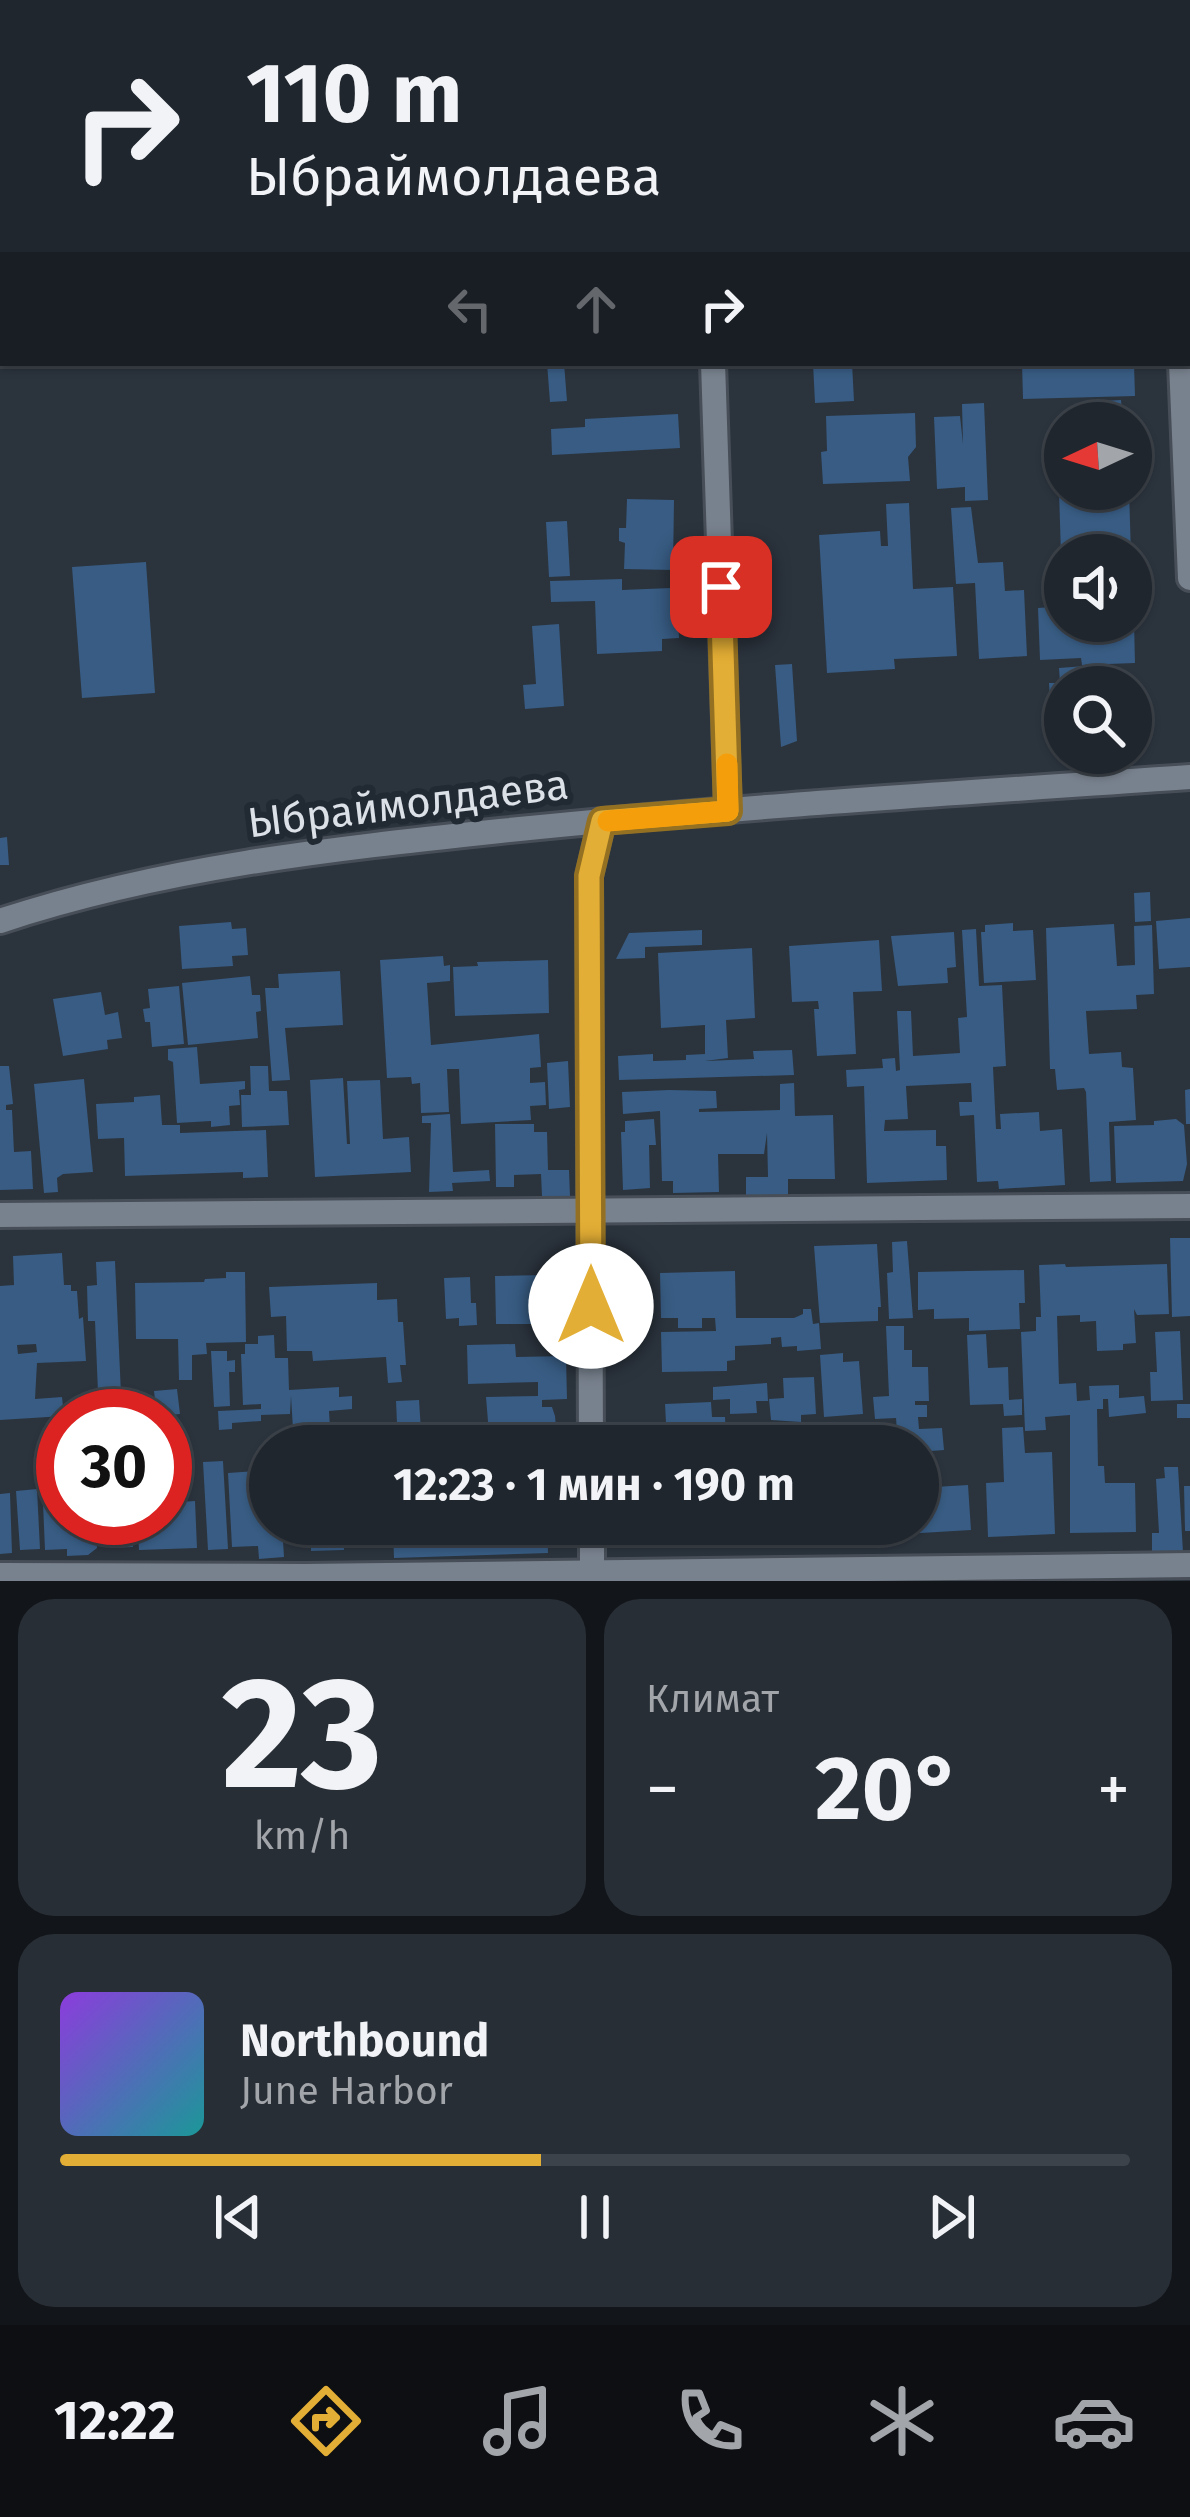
<!DOCTYPE html>
<html lang="ru">
<meta charset="utf-8">
<style>
body{margin:0;font-family:"Fira Sans",sans-serif;background:#282e36;color:#f1f3f6;height:100vh;display:flex;flex-direction:column;font-size:45px;white-space:nowrap}
*{box-sizing:border-box;margin:0}
p{font-size:39px;color:#a2a5aa}
.icon{flex:none;width:66px;height:66px;fill:none;stroke:currentColor;stroke-width:2;stroke-linecap:round;stroke-linejoin:round}
.map{position:relative;height:1581px;overflow:hidden}
.panel{display:flex;flex-direction:column;gap:18px;padding:18px;background:#121519;flex:1}
.panel>*{flex:none}
.top-card{position:absolute;left:0px;top:0px;width:1191px;height:366px;box-shadow:0 3px 9px #0004,0 0 0 3px #3d434a;background:#20262e;color:#f1f3f6;overflow:hidden}
.needle{width:78px;rotate:266deg}
.controls{position:absolute;left:1044px;top:402px;display:grid;gap:24px}
.controls a{display:grid;place-items:center;width:108px;height:108px;border-radius:50%;background:#20262e;box-shadow:0 3px 9px #0004,0 0 0 3px #3d434a;font-size:60px}
.speed{position:absolute;left:36px;top:1389px;display:flex;gap:24px;font-size:60px;font-weight:700;text-align:center}
.speed>*{display:grid;place-content:center;width:156px;height:156px;border-radius:50%;background:#20262e;box-shadow:0 3px 9px #0004,0 0 0 3px #3d434a;line-height:1}
.speed .limit{border:18px solid #d22;background:#fff;color:#111}
.pin{position:absolute;display:grid;place-items:center;width:102px;height:102px;color:#fff;margin:-51px;border-radius:24px;box-shadow:0 6px 18px #0006}
.me{position:absolute;width:132px;margin:-66px;rotate:0deg;stroke-linejoin:round;filter:drop-shadow(0 0 9px #0008)}
.turn{display:flex;align-items:center;gap:42px;height:252px;padding:0 48px;font-size:54px}
.turn .icon{width:156px;height:156px;stroke-width:2.5}
.turn b{display:block;font-size:84px;line-height:102px}
.lanes{display:flex;align-items:center;height:114px;padding:0 48px;background:#0003;justify-content:center;gap:60px;direction:ltr}
.lanes .off{opacity:.35}
.big{font-size:90px;font-weight:700;line-height:1.1}
.panel .card{flex:1;display:flex;flex-direction:column;justify-content:center;gap:18px;min-width:0;padding:0 42px;border-radius:36px;background:#282e36}
.panel .dial{align-items:center;gap:0}
.dial b{font-size:156px;line-height:1}
.song{display:flex;align-items:center;gap:36px}
.cover{width:144px;height:144px;border-radius:18px;background:linear-gradient(135deg,hsl(270 70% 55%),hsl(180 70% 35%))}
.played{height:12px;border-radius:6px;background:linear-gradient(90deg,#e3ae35 45%,#3d434a 45%)}
.keys{display:flex;justify-content:space-around;direction:ltr}
.heat{display:flex;justify-content:space-between;align-items:center;font-size:66px;direction:ltr}
.panel .tiles{flex:1;display:grid;gap:18px;grid-template-columns:1fr 1fr}
.card:last-child{grid-column:span 2}
.trip{position:absolute;left:249px;top:1425px;width:690px;height:120px;border-radius:60px;background:#20262e;box-shadow:0 3px 9px #0004,0 0 0 3px #3d434a;font-weight:700;line-height:120px;text-align:center}
.tab-bar{display:flex;height:192px;justify-content:space-around;align-items:center;background:#0d0f12;color:#a2a5aa}
.tab-bar .icon{width:84px;height:84px}
.tab-bar .current{color:#e3ae35}
.tab-bar b{font-size:54px;color:#f1f3f6}
.map>svg:first-child{display:block}
</style>
<div class="map">
<svg width="1190" height="1581" viewBox="0 0 1190 1581">
<rect width="100%" height="100%" fill="#2b333d"/>
<path fill="#385c83" fill-rule="evenodd" d="M547 363H564L567 401 550 402Z
M813 363H852L854 401 815 403Z
M1022 363H1134L1135 396 1023 399Z
M1121 400 1123 423H1085L1084 402Z
M984 403 988 500 965 501V487L937 489 934 417 960 416 963 444 962 404Z
M915 413 916 447 908 457 910 481 823 484 821 452 827 451 826 416Z
M678 414 680 448 552 455 551 429 585 427V419Z
M1080 489H1129L1131 555H1061L1059 491Z
M627 499 674 500 673 570 624 569 625 543 619 541V528H626Z
M909 503 913 589 953 587 957 656 894 659 895 669 827 673 819 535 880 531 881 546H888L886 504Z
M971 507 978 563 1003 562 1005 591 1024 590 1027 656 979 659 975 583 956 584 951 508Z
M567 521 570 576 549 577 546 522Z
M146 562 155 693 82 698 72 567Z
M622 579V590L695 587 697 616 678 617 679 638 662 639V651L597 654 595 601 551 602 550 581Z
M1065 606V621H1134L1135 663 1082 665 1081 658 1040 660 1038 608Z
M559 624 564 706 525 709 523 685 536 684 532 626Z
M792 664 797 741 781 747 775 665Z
M1085 666 1086 687H1065V699L1050 700 1049 683H1060L1059 668Z
M7 837 9 865H0V838Z
M1150 892 1151 921 1135 922 1134 893Z
M1190 918V967L1159 969 1156 921Z
M231 922 232 929 246 928 248 955 232 956 233 966 182 969 179 926Z
M1013 923V931L1033 930 1036 980 984 983 981 932H985V925Z
M1114 924 1117 966 1135 965 1134 926 1152 925 1154 994 1136 995 1137 1009 1086 1011 1089 1054 1121 1052 1122 1067 1133 1068 1136 1120 1109 1122 1111 1181 1090 1182 1086 1092 1084 1088 1057 1090 1055 1069H1050L1046 928Z
M976 929 979 986 1002 985 1006 1066 993 1067 996 1129H1001L1000 1114 1039 1112 1040 1131 1062 1129 1065 1185 999 1189 998 1181 977 1182 974 1115 960 1116 959 1102H972L971 1083 906 1086 908 1119 885 1120 884 1131 936 1130V1146H946L947 1180 867 1183 864 1086 847 1087 846 1070 883 1068 882 1059 895 1058 896 1071 900 1070 897 1011H911L913 1056 960 1053 958 1018 967 1017 962 930Z
M702 930V945L645 947V958L616 959 629 933Z
M954 932 956 967 947 968 948 983 898 986 891 936Z
M879 940 882 991 853 992 856 1054 817 1056 814 1009H819L818 1001 792 1002 789 946Z
M752 948 755 1018 726 1020 728 1058 705 1061 754 1059 753 1051 792 1050 794 1075 619 1080 618 1056 653 1054V1061L686 1060V1055L705 1054V1025L661 1028 658 953Z
M443 956 444 966 450 965V981L427 983 431 1045 539 1034 541 1067 530 1068V1083L545 1082 546 1105 530 1106 531 1120 461 1124 459 1069H447L449 1112 421 1113 420 1083 412 1084 411 1077 387 1078 380 960Z
M548 960 549 1013 455 1016 453 967 478 966 477 962Z
M340 971 343 1025 285 1028 290 1080 272 1081 265 988H279L278 974Z
M250 976 252 995H260L261 1011 256 1012 258 1038 188 1045 182 983Z
M179 986 184 1044 152 1047 150 1022H145L143 1009 150 1008 148 989Z
M101 992 105 1015 118 1012 122 1038 107 1040 108 1049 63 1056 53 999Z
M197 1047 200 1084 245 1081V1089L239 1090 240 1105 229 1106 230 1125 211 1127V1121L177 1123 173 1062 168 1060V1049Z
M568 1061 570 1107 549 1109 547 1063Z
M0 1066H9L13 1104 6 1105V1110H12L14 1152 31 1151 33 1189 0 1190Z
M250 1066H268L269 1091H287L289 1125 242 1127 241 1095H251Z
M343 1078 347 1144H350L347 1081 380 1080 383 1139 409 1137 411 1172 315 1177 310 1080Z
M84 1079 93 1172 63 1174 57 1178 58 1192 44 1193 34 1084Z
M794 1083 795 1116 833 1115 835 1179H788V1195H746V1177H768L767 1133 764 1154H718L719 1192 673 1193V1181H662L660 1111 623 1114 622 1092 669 1090 716 1091 717 1108 699 1109V1112L780 1110V1084Z
M1190 1089V1124H1186L1185 1090Z
M160 1095 162 1125H180V1133L266 1130 268 1177 243 1178V1172L125 1176 124 1138 98 1139 96 1104 134 1102V1097Z
M450 1114 453 1172 489 1170 490 1181 452 1183 453 1191 429 1192 431 1123H422V1116Z
M654 1119 656 1145H649L650 1188 623 1190 621 1132H625V1121Z
M1176 1119 1184 1125 1187 1164 1183 1181 1116 1183 1114 1126 1154 1125V1121Z
M495 1124H534V1132H547L548 1170H569L570 1196H542L541 1174 514 1175V1187H496Z
M1170 1238H1190V1316L1172 1317Z
M907 1241 913 1318 889 1319 887 1273 893 1272 892 1242Z
M877 1244 881 1307H878V1321L820 1323 814 1246Z
M62 1253 64 1285H71V1291H77L79 1319 83 1317 86 1361 37 1363 35 1399 62 1397 64 1416 0 1420V1286L14 1285 13 1256ZM36 1344 37 1352 18 1354 17 1345Z
M115 1261 122 1416H99L95 1321H88L87 1286 97 1285 96 1262Z
M1065 1264 1066 1267 1167 1264 1169 1314 1137 1315 1134 1309 1136 1343 1123 1344V1350L1097 1351 1096 1321 1080 1322V1315L1057 1316 1059 1384 1076 1383 1077 1401 1090 1400 1089 1386 1119 1385V1398L1144 1396 1146 1413 1109 1417 1108 1399H1103V1409H1097L1098 1466H1104L1105 1483H1135L1136 1532 1070 1533V1415L1045 1417 1046 1430 1025 1431 1021 1332 1036 1331V1317H1041L1039 1265Z
M1024 1270 1025 1303H1019L1020 1329 969 1331V1318L934 1319V1309L918 1310V1272Z
M735 1271 736 1318H794L803 1314V1309H811L813 1324 819 1323 821 1349 797 1351V1346L782 1347 781 1337 771 1338V1344L735 1346V1360L727 1361V1371L662 1372 661 1332 716 1331 715 1318H702V1328H678V1318H661L660 1273Z
M226 1272H245L246 1342 206 1343 207 1354 192 1355V1380H179L178 1339H136L135 1283 204 1282 205 1279 226 1278Z
M545 1275 546 1324H496L495 1276Z
M470 1277 471 1303H476L477 1325 459 1326V1318L446 1319 444 1278Z
M377 1283V1300L397 1299 398 1322H403L406 1365H400L402 1382 388 1383 386 1357 313 1361 312 1351H287L286 1316 271 1317 269 1287Z
M886 1326H904V1350H912V1367H928L929 1401H915V1405H927V1417H918L919 1429 942 1428 944 1450 918 1452V1446H898L896 1418 875 1419 873 1397 889 1396Z
M1180 1331 1183 1400 1151 1401 1150 1372H1157L1155 1332Z
M986 1334 988 1368 1008 1367 1009 1400 1022 1399V1415L1004 1416 1003 1404 970 1405 967 1335Z
M274 1335 275 1358H288L289 1390 339 1387V1397L352 1396V1409L329 1411 330 1428 313 1429 314 1446H294L291 1396 290 1414 261 1415V1421L232 1423V1429L219 1430 218 1411 261 1409V1404L243 1405 241 1354H245V1344H258V1336Z
M515 1344 516 1357 566 1356 567 1399 542 1400V1407H552L555 1416 556 1427 546 1433V1446H490L486 1397 538 1396V1382L468 1384 467 1345Z
M211 1351H227V1361L235 1360V1372H229L230 1406 214 1407Z
M843 1353V1362L859 1361 863 1414 824 1417 820 1355Z
M814 1377 816 1414 801 1415V1422L771 1420 769 1399 784 1398 783 1378Z
M767 1383 768 1401H756L757 1413 730 1414V1399L713 1400V1387Z
M177 1389 180 1414 157 1416 154 1391Z
M419 1400 422 1446H398L396 1401Z
M711 1402 712 1417H725L726 1438H714V1446H666V1442H660L659 1424 666 1423 665 1404Z
M1177 1404H1190V1418H1177Z
M1023 1427 1025 1453 1052 1452 1055 1534 988 1537 986 1483 1004 1482 1002 1428Z
M223 1461 228 1549 208 1550 203 1462Z
M1164 1467H1178L1183 1552 1152 1554V1533H1159L1156 1479 1165 1478Z
M270 1470V1524H282L284 1557 259 1559 258 1546 232 1547 228 1473Z
M968 1485 971 1530 904 1534 903 1524H918V1488Z
M1184 1486H1190V1531H1185Z
M37 1489 40 1549 20 1550 16 1491Z
M10 1493 12 1553 0 1554V1494Z
M195 1501 197 1548 139 1550 137 1518H165V1503Z
M63 1502V1518H95L97 1548 88 1555 67 1556V1549L45 1550 43 1503Z
M109 1518H132L133 1547 110 1548Z
M293 1524H343L344 1550 311 1551V1545L294 1546Z
M397 1524H425L426 1529 397 1531Z
M494 1524H547L548 1553 394 1558 393 1532 494 1530Z
M663 1524H823V1534L664 1540Z
M828 1524H889L890 1532 828 1536Z"/>
<g fill="none" stroke-linecap="round" stroke-linejoin="round">
<g stroke="#474e57" stroke-width="30">
<path id="minor" d="M1167 0V3
M702 3V0
M713 363 728 811
M1181 363 1190 578
M0 921C163 867 331 849 500 831 730 807 960 793 1190 777
M0 1215 1190 1206
M591 1446 589 876 602 821
M592 1524V1581
M0 1575 304 1576 1190 1565"/>
</g>
<use href="#minor" stroke="#78828e" stroke-width="24"/>
</g>
<g fill="none" stroke-linecap="round" stroke-linejoin="round">
<g stroke="#947122" stroke-width="30">
<path id="route" d="M591 1306 589 876 602 821 728 811 721 587"/>
</g>
<use href="#route" stroke="#e3ae35" stroke-width="21"/>
<path stroke="#f59e0b" stroke-width="21" d="M608 821 728 811 727 764"/>
</g>
<g text-anchor="middle" dominant-baseline="central" stroke-width="12" stroke-linejoin="round" paint-order="stroke">
<g font-size="42" fill="#dce1e8" stroke="#212933">
<text transform="translate(408 804) rotate(-7)">Ыбраймолдаева</text>
</g>
</g>
</svg>
<div class="controls">
<a><svg class="needle" viewBox="-14 -14 28 28"><path d="M0-13l5 13h-10z" fill="#e53935"/><path d="M0 13l5-13h-10z" fill="#a2a5aa"/></svg></a>
<a><svg class="icon" aria-label="sound" viewBox="0 0 24 24"><path d="M4 9h4l5-4v14l-5-4H4zM17 9q2 3 0 6"/></svg></a>
<a><svg class="icon" aria-label="search" viewBox="0 0 24 24"><circle cx="10" cy="10" r="6"/><path d="M15 15l6 6"/></svg></a>
</div>
<div class="speed"><div class="limit">30</div></div>
<div class="pin" style="left:721px;top:587px;background:#d93025"><svg class="icon" aria-label="arrive" viewBox="0 0 24 24"><path d="M6 21V4h12l-3 4 3 4H6"/></svg></div>
<svg class="me" style="left:591px;top:1306px" viewBox="-20 -20 40 40"><circle r="19" fill="#fff"/><path d="M0-13L10 11 0 6-10 11z" fill="#e3ae35"/></svg>
<div class="trip">12:23 · 1 мин · 190 m</div>
<div class="top-card">
<div class="turn"><svg class="icon" aria-label="right" viewBox="0 0 24 24"><path d="M7 20v-9h11M14 6l5 5-5 5"/></svg><div><b>110 m</b>Ыбраймолдаева</div></div>
<div class="lanes"><svg class="icon off" aria-label="left" viewBox="0 0 24 24"><path d="M17 20v-9H6M10 6l-5 5 5 5"/></svg><svg class="icon off" aria-label="ahead" viewBox="0 0 24 24"><path d="M12 20V5M6 11l6-6 6 6"/></svg><svg class="icon" aria-label="right" viewBox="0 0 24 24"><path d="M7 20v-9h11M14 6l5 5-5 5"/></svg></div>
</div>
</div>
<section class="panel">
<div class="tiles">
<div class="card dial"><b>23</b><p>km/h</p></div>
<div class="card"><p>Климат</p>
<div class="heat"><a>−</a><b class="big">20°</b><a>+</a></div>
</div>
<div class="card">
<div class="song"><i class="cover"></i><div><b>Northbound</b><p>June Harbor</p></div></div>
<div class="played"></div>
<div class="keys"><svg class="icon" aria-label="previous" viewBox="0 0 24 24"><path d="M18 5L8 12l10 7zM5 5v14"/></svg><svg class="icon" aria-label="pause" viewBox="0 0 24 24"><path d="M8 5v14M16 5v14"/></svg><svg class="icon" aria-label="next" viewBox="0 0 24 24"><path d="M6 5l10 7-10 7zM19 5v14"/></svg></div>
</div>
</div>
</section>
<nav class="tab-bar">
<b>12:22</b>
<svg class="icon current" aria-label="directions" viewBox="0 0 24 24"><path d="M12 3l9 9-9 9-9-9zM9 14v-3h6M13 9l2 2-2 2"/></svg>
<svg class="icon" aria-label="music" viewBox="0 0 24 24"><path d="M9 18V5l10-2v13"/><circle cx="6" cy="18" r="3"/><circle cx="16" cy="16" r="3"/></svg>
<svg class="icon" aria-label="phone" viewBox="0 0 24 24"><path d="M5 4h4l2 5-3 2q2 4 5 5l2-3 5 2v4C11 20 4 13 5 4z"/></svg>
<svg class="icon" aria-label="climate" viewBox="0 0 24 24"><path d="M12 3v18M4 7l16 10M4 17L20 7"/></svg>
<svg class="icon" aria-label="car" viewBox="0 0 24 24"><path d="M5 17H2v-5l4-1 3-4h7l3 4 3 1v5h-3M9 17h6M6 11h13"/><circle cx="7" cy="17" r="2"/><circle cx="17" cy="17" r="2"/></svg>
</nav>
